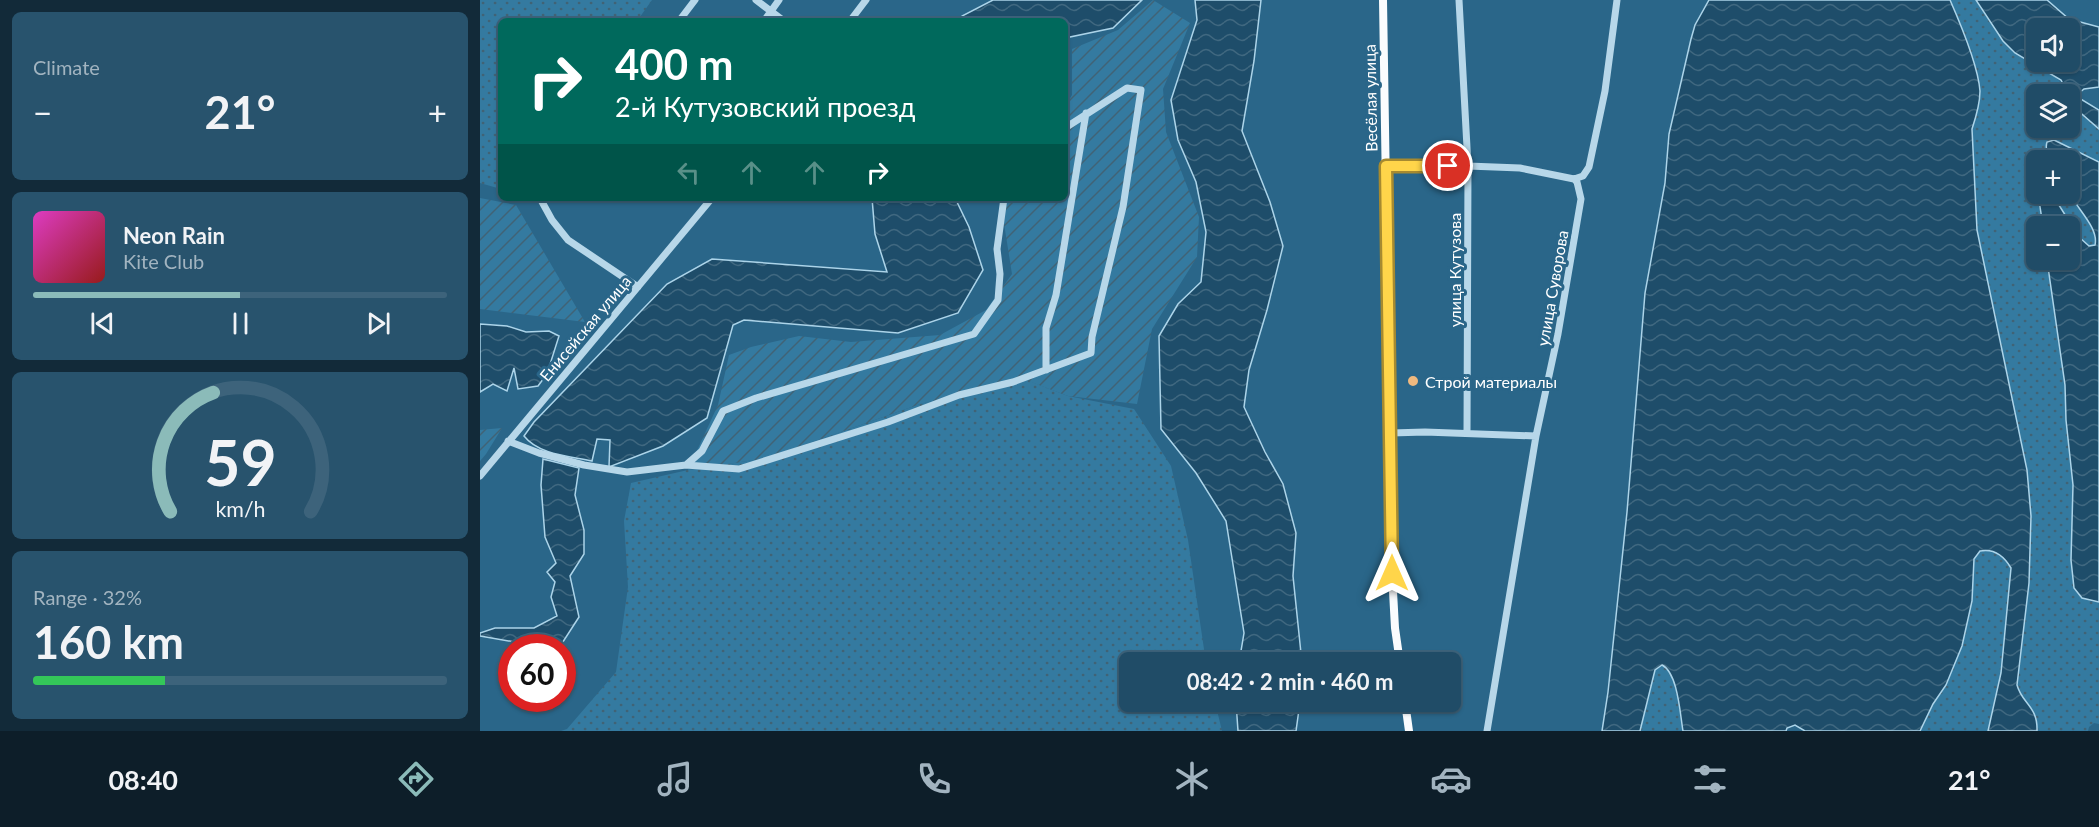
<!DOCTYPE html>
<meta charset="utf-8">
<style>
body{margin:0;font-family:Lato,sans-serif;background:#28536d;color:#f1f3f6;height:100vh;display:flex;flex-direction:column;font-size:22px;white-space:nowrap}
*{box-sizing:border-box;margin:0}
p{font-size:20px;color:#a2b4c0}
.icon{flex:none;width:33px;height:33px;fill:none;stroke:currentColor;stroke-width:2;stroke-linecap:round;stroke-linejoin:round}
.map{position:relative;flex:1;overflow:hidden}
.side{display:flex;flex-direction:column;gap:12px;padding:12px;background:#122a39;width:480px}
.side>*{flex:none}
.guide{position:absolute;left:18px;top:18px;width:570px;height:183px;border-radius:9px;box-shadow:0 2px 4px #0004,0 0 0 2px #3d637b;background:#00695c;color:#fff;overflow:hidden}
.fabs{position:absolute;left:1546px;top:18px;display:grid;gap:12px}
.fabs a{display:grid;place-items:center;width:54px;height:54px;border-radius:9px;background:#204c67;box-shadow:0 2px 4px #0004,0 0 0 2px #3d637b;font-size:30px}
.speed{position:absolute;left:18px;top:634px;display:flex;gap:12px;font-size:30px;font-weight:700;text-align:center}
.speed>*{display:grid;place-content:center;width:78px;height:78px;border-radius:50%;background:#204c67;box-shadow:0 2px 4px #0004,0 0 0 2px #3d637b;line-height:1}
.speed .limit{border:9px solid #d22;background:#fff;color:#111}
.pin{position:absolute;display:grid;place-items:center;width:51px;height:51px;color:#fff;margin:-26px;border:3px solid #fff;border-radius:50%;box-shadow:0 2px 6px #0007}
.me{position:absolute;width:66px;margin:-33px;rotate:0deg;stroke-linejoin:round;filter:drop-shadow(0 0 4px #0008)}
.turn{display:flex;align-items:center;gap:21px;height:126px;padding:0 18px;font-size:27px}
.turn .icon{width:78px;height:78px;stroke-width:2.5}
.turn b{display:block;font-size:42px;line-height:51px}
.lanes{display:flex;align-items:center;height:57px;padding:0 18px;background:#0003;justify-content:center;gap:30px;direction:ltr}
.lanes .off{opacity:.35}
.big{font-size:45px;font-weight:700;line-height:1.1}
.side .card{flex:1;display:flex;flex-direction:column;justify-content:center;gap:9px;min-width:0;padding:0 21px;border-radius:9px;background:#28536d}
.side .dial{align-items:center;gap:0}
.dial svg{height:156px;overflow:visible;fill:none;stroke:#3d637b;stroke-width:7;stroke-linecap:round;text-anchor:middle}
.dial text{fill:#f1f3f6;stroke:none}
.song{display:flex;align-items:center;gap:18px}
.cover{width:72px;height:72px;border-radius:9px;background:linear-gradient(135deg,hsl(310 70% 55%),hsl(0 70% 35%))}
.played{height:6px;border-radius:3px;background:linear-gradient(90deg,#8bbbb9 50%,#3d637b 50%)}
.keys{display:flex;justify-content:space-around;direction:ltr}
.heat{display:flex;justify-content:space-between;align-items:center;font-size:33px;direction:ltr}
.charge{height:9px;border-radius:4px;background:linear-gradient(90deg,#34c759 32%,#3d637b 0)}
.trip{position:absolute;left:639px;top:652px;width:342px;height:60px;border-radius:9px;background:#204c67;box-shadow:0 2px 4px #0004,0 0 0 2px #3d637b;font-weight:700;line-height:60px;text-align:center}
.tab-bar{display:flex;height:96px;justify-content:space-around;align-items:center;background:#0d1e29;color:#a2b4c0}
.tab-bar .icon{width:42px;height:42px}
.tab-bar .active{color:#8bbbb9}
.tab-bar b{font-size:27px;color:#f1f3f6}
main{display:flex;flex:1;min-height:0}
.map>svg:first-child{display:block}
</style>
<main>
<section class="side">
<div class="card"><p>Climate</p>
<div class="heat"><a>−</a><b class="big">21°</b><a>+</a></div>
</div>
<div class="card">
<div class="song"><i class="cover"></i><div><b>Neon Rain</b><p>Kite Club</p></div></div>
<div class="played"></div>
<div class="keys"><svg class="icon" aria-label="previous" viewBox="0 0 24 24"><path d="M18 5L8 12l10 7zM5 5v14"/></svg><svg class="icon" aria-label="pause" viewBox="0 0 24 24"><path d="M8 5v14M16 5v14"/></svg><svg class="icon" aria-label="next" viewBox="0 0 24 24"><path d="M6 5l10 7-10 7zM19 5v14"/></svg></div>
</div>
<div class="card dial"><svg viewBox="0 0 100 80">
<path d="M14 69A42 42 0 1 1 86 69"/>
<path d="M14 69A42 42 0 0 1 36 8" stroke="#8bbbb9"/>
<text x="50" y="56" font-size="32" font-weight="700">59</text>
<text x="50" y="72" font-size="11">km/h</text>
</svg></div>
<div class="card"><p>Range · 32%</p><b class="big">160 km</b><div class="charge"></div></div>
</section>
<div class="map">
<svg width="1619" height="731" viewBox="0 0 1619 731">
<defs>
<pattern id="grass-dots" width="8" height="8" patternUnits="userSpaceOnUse" patternTransform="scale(1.5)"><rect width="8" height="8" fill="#347aa0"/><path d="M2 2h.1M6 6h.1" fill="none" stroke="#406376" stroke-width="1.8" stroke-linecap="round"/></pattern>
<pattern id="garden-furrows" width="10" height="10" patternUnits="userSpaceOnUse" patternTransform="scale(1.5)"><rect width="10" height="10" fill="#347aa0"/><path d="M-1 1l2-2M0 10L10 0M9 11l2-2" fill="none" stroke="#406376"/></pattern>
<pattern id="water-waves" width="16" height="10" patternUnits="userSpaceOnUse" patternTransform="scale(1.5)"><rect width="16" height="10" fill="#1e4d6a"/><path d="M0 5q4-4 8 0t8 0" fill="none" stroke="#406880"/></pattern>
</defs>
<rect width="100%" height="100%" fill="#2a6689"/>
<path fill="url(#grass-dots)" d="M0 0H172L157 21H21V189L0 183Z
M1470 0H1496C1507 17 1518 39 1535 52 1556 69 1574 68 1589 94H1557V128H1590V97L1595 108 1619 129V162L1574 140 1565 147 1570 160H1557V194L1563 226H1557V260H1567L1585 385 1586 420 1593 485 1591 560 1594 588 1611 602H1619V724L1614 723 1609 727 1608 731H1557C1558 706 1542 704 1537 685L1549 583 1551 516 1547 470 1497 230 1492 129 1496 116Z
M1572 194H1590C1598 205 1619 231 1615 245L1609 246 1599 237Z
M544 379 588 396 654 409 691 466 708 540 726 663H650V702H735L742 731H81L87 729 136 672 148 587 144 521 151 483 208 470 287 458 440 404Z
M1508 550 1518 553 1531 568 1521 673 1508 731H1440L1453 704 1466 685 1482 646 1492 601 1494 559 1500 551Z
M1182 665C1198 673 1200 714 1203 731H1160L1175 670Z"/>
<path fill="url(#garden-furrows)" d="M673 0 710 23 683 89 686 132 719 217 717 257 672 329 657 404 588 396 543 379 440 404 287 458 208 470 238 405 249 355 271 347 319 336 371 342 460 335 506 310 532 274 520 198H585V107L592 95V49L638 30Z
M0 198 36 205 105 322 0 309Z
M22 428 6 454 0 461V430Z"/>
<path fill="url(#water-waves)" stroke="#acd4e9" stroke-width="1.5" fill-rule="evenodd" d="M513 0H662L633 28 585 38V21H479L482 16Z
M715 0H781L774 61 762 131 790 202 803 246 787 310 769 370 764 407 785 452 803 484 816 533 813 576 822 663H759L764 633 746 521 716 473 681 429 679 336 698 304 721 282 726 232 716 182 698 140 691 100 717 20Z
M1229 0H1470C1481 25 1498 65 1500 91 1500 104 1496 117 1492 129L1497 230 1547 470 1551 516 1549 583 1537 685C1542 704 1558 706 1557 731H1508L1521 673 1531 568C1524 556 1515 548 1500 551L1494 559 1492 601 1482 646 1466 685 1453 704 1440 731H1325L1315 725 1307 728 1306 731H1203C1200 714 1198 673 1182 665L1175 670 1160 731H1122L1128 692 1147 512 1165 293 1185 183 1189 134 1211 39 1215 25Z
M1496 0H1567L1589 19 1619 27V87L1604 89 1598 94 1599 98 1619 110V129L1595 108 1581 80 1535 53 1523 41ZM1590 28V62H1557V28Z
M1574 140 1619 162V602L1602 598 1594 588 1591 560 1593 485 1586 420 1585 385 1567 260H1590V226H1563L1558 194H1572L1599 237 1609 246 1615 245C1619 228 1597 209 1591 195 1587 186 1590 170 1590 160H1570C1567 154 1565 148 1567 142Z
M392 198H475L489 227 503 270 478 313 418 333 264 320 253 325 227 418 183 446 129 467 130 440 117 439 112 461C90 456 59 455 44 436L54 422 187 284 232 259 407 272 395 234Z
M0 324 27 326 46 332 69 331 79 336 67 374 58 386 38 389 34 368 27 391 13 384 0 392Z
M63 459 99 468 95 495 104 530V554L90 576 99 617 79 648H50L35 642 0 636V633L15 628H54L77 616 71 597 75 582 67 572 76 563 65 537 61 485Z
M756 702H820L816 731H758Z"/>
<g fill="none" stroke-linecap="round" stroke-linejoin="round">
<path stroke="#b7d7e9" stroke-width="7" d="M276 0 304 21
M979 0 988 166 987 433
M199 21 215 0
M284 21 299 0
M370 21 386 0
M906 166H988L1040 168 1094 179
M1094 179 1103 176 1109 167 1125 91 1137 0
M62 198 61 200 72 220 88 240 158 287
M566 370V328L576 295 606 113
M911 433 945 432 1056 436
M28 441 59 453 104 465 147 472 206 465 259 469 408 422 479 395 533 382 611 353 612 337 643 207 661 90 647 88 585 128
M206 465 222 451 243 411 276 398 494 334 518 300 520 274 517 249 524 198
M0 476 232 198
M1007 731 1056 436 1078 334 1101 199 1097 182 1094 179"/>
<path stroke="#fafcfe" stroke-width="8" d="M903 0 912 573 915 628 920 663
M925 702 929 731"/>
</g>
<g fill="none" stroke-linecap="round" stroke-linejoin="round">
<g stroke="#a68a30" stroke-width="15">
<path id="route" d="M912 573 906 166H968"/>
</g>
<use href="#route" stroke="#ffd54a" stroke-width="10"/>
</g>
<circle fill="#efb97f" stroke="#2a6689" stroke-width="2" cx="933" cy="381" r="6"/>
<g text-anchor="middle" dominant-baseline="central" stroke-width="6" stroke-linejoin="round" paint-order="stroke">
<g font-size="16" fill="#fff" stroke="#2a6689">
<text transform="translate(890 98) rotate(-91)">Весёлая улица</text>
<text transform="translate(974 270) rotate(-90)">улица Кутузова</text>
<text transform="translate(1072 288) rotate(-80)">улица Суворова</text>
<text transform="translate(105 328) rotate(-50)">Енисейская улица</text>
</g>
<g font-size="16" fill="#fff" stroke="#2a6689" text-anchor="start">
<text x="945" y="381">Строй материалы</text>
</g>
</g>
</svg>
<div class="fabs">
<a><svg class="icon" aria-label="sound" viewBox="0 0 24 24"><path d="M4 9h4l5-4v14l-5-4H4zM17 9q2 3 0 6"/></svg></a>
<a><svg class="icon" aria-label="layers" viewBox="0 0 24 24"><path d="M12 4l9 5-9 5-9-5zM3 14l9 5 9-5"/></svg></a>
<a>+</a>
<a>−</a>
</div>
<div class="speed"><div class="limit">60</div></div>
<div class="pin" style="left:968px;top:166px;background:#d93025"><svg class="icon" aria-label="arrive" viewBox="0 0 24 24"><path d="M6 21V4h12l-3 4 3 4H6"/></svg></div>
<svg class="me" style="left:912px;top:573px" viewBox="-20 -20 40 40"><path d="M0-17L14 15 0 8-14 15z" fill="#ffd54a" stroke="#fff" stroke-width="4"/></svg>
<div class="trip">08:42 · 2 min · 460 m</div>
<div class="guide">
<div class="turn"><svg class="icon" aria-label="right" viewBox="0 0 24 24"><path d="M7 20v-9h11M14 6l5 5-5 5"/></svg><div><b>400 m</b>2-й Кутузовский проезд</div></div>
<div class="lanes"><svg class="icon off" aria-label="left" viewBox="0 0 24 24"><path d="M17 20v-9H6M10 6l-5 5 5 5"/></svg><svg class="icon off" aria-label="ahead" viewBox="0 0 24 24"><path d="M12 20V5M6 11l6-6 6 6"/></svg><svg class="icon off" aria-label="ahead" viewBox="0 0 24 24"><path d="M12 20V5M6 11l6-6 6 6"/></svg><svg class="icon" aria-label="right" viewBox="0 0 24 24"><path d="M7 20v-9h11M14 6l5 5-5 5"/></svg></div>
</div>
</div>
</main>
<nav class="tab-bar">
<b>08:40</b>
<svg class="icon active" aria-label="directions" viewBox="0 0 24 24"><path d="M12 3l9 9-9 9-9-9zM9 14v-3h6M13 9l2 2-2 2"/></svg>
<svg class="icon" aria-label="music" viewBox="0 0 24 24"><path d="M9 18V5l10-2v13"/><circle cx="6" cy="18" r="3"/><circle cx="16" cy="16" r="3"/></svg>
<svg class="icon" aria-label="phone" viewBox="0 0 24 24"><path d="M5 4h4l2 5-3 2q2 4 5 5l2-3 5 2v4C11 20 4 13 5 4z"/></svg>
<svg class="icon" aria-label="climate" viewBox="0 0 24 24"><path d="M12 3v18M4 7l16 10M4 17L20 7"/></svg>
<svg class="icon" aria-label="car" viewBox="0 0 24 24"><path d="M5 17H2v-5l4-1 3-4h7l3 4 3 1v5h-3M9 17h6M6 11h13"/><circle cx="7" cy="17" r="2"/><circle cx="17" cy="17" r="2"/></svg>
<svg class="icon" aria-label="filters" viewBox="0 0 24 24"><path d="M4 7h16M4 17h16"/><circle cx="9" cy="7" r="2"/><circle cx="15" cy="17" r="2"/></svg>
<b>21°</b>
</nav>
